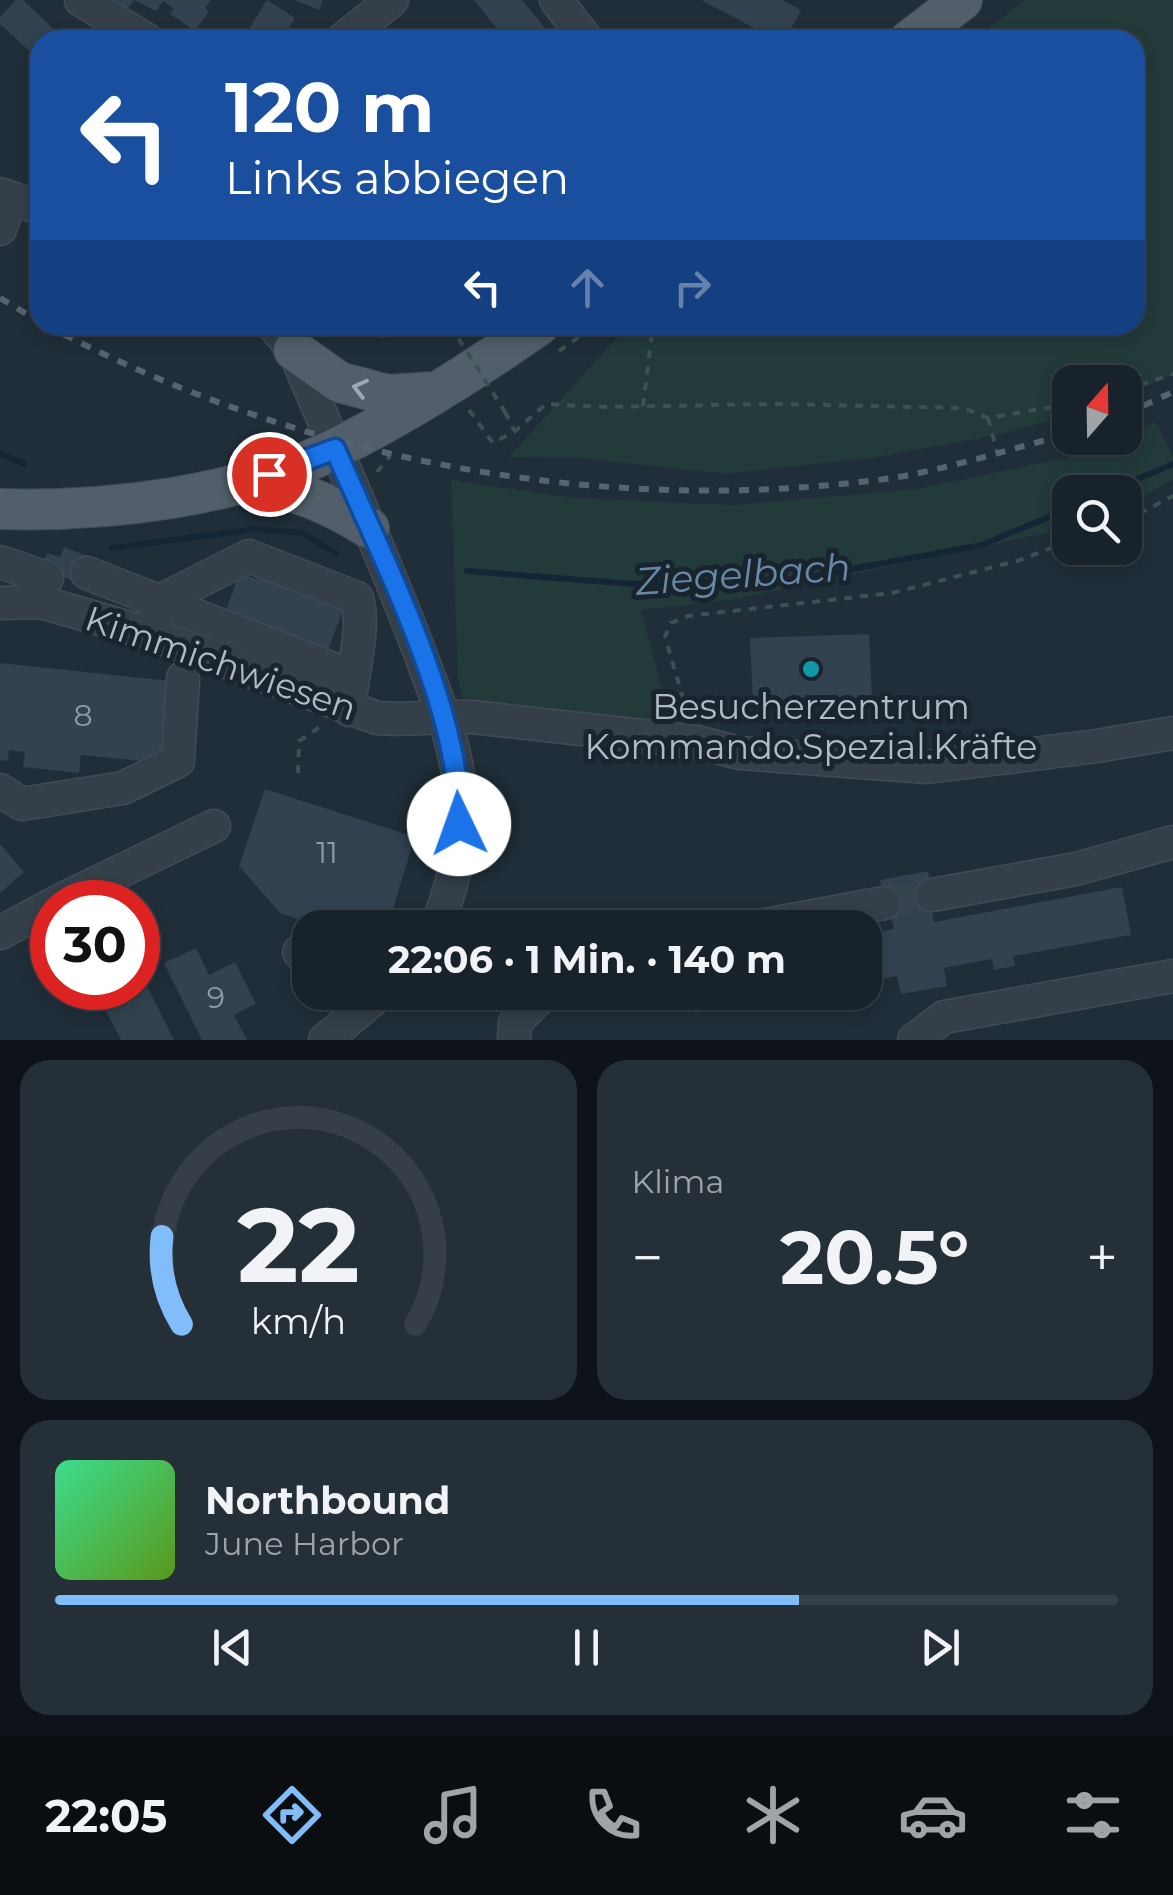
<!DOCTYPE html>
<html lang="de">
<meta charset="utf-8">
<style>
body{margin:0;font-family:Montserrat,sans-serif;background:#252f37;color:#f1f3f6;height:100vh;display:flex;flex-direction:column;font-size:38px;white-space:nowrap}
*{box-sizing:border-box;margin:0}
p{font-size:32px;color:#9fa4a9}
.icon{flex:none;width:55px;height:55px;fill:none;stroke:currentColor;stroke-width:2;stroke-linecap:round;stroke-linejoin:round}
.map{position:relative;height:1040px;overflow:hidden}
.drawer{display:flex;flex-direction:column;gap:20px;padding:20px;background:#0d1318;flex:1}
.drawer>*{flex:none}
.banner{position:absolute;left:30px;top:30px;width:1115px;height:305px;border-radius:30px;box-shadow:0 5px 15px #0003,0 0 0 2px #363f47;background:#1a4fa0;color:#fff;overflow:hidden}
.needle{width:65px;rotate:20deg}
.tools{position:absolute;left:1052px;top:365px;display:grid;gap:20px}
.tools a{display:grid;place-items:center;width:90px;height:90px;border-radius:20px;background:#18222b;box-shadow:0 5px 15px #0003,0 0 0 2px #363f47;font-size:50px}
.speed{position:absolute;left:30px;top:880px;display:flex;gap:20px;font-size:50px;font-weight:700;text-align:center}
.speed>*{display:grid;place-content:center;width:130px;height:130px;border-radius:50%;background:#18222b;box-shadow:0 5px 15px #0003,0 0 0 2px #363f47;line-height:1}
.speed .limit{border:15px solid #d22;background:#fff;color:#111}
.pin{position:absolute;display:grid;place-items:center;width:85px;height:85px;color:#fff;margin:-42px;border:5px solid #fff;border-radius:50%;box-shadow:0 2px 10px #0007}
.me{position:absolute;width:110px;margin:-55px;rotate:357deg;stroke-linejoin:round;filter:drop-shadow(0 0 8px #0008)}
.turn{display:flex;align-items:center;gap:35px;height:210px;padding:0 30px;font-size:45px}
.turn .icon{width:130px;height:130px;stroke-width:2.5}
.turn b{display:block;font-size:70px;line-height:85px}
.lanes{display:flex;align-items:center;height:95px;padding:0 30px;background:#0003;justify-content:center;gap:50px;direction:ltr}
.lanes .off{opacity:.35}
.big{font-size:75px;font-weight:700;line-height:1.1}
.drawer .tile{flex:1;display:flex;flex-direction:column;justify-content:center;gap:15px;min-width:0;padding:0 35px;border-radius:30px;background:#252f37}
.drawer .dial{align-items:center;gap:0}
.dial svg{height:260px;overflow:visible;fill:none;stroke:#363f47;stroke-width:7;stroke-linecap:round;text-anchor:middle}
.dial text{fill:#f1f3f6;stroke:none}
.song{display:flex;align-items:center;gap:30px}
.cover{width:120px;height:120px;border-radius:15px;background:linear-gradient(135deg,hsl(150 70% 55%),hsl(90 70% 35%))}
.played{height:10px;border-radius:5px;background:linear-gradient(90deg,#80bdfa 70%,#363f47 70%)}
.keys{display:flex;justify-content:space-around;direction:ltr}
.heat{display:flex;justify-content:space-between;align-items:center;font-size:55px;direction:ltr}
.drawer .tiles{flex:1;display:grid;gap:20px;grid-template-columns:1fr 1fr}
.tile:last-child{grid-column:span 2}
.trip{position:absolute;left:292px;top:910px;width:590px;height:100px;border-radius:30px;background:#18222b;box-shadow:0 5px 15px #0003,0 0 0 2px #363f47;font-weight:700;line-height:100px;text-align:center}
.tab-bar{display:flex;height:160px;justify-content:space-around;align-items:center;background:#0a0e11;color:#9fa4a9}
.tab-bar .icon{width:70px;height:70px}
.tab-bar .selected{color:#80bdfa}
.tab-bar b{font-size:45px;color:#f1f3f6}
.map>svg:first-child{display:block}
</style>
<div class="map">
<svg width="1173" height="1040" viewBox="0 0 1173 1040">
<rect width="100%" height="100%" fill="#202e39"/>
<path fill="#223a3a" d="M1024 0H1173V375L1125 395V382H1070V415L1002 434 871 458 726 474 579 458 509 457 628 325H1135V40H974Z
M1156 422 1173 457V479L1125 507V492H1070V528L731 600 641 610 672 727 464 705 458 677 451 480 573 498 734 505 916 489 1066 458 1125 438V435Z"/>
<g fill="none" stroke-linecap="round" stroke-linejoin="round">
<path stroke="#142636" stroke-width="6" d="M0 453 24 464
M1106 492 1173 464
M112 548 256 529 301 533 336 553
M467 571 633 584 798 579 982 545 1070 508"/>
</g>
<path fill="#324250" d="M16 0H23L59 34 53 40H40L37 58 0 24V17Z
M107 0H211L205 8 209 11 195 31 170 14 174 9 163 1 156 11 134 0 125 12Z
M267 0 295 18 281 40H260L247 32Z
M295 0H323L319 10Z
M474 0H522L555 40H506Z
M701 0H782L801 10 785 40H777Z
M419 30 427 40H406Z
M64 547 87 556 77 582 42 568 47 553 60 557Z
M267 552 298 563 288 590 317 601 321 590 347 599 324 661 298 651 302 639 226 610 240 572 256 579Z
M869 634 872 699 753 703 750 638Z
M0 663 170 681 162 763 81 755 79 773 23 767 25 752 9 750 8 761 0 760Z
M265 789 415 837 387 928H324L280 913 239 866Z
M0 844 24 872 0 893Z
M928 871 935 908 932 909 934 922 1122 887 1131 935 1013 956 1015 966 994 970 992 959 944 968 947 986 901 994 897 976 865 982V935L894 929 890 912H886L880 880Z
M196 948 209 975 235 962 256 1004 234 1015 247 1040H202L164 963Z
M138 968 174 1040H121L94 988H138Z
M61 988H91L95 1006 87 1008 82 991 67 998Z
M691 992H797V994L695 1013Z"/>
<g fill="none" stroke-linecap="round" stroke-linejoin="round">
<path stroke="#35434e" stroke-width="32" stroke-dasharray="32 16" stroke-linecap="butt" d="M884 903 932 895"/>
<g stroke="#404b56" stroke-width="35">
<path id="minor" d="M81 0 147 40
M556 0 587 40
M342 40 392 0
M0 194 40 208
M0 229 11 198
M273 325 294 350C337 454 384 556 423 661 438 702 458 749 460 794 462 840 455 886 435 928
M0 562 47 578
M87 573 351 676
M0 603 41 602 151 634 377 718C409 721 440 715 472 717L697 742 740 753 927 767 1097 746 1173 733
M151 634 160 601 249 556 357 598C366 629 351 676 349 710
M0 790 22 804 123 788 178 761 183 678
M932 895 1076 869 1173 842
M57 902 214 826
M748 928 884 903
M0 933 52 905
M299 952 310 964
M325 1040 382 992
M514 1040 515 1023 545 992
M914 1040 944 1017 1173 976"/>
</g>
<g stroke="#404b56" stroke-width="42">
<path id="major" d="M910 40 962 0
M294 350 339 382 388 395 433 392
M249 483C295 488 330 504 369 528
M0 509C109 512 238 497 337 448 407 413 475 370 539 325"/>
</g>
<path stroke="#3b5252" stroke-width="4" stroke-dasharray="8 8" stroke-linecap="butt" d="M349 325C371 339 391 339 414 325
M559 351 596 325
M1125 390 1173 374
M643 406 653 325
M469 410 493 443 515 431 546 404 599 407 777 404 963 408 988 418 1070 404
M505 412 514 430
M988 418 997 452
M377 472 390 456
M1125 521 1173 496
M688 715 665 637 671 623 688 616 892 593 1017 561 1070 541
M298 773 299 741 323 725"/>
<use href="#minor" stroke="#343f49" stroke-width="32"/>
<use href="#major" stroke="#525f6a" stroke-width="40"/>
<path stroke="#566471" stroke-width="6" stroke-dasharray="10 10" stroke-linecap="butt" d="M0 298 40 322
M46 325C299 460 600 517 885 479 943 471 1012 448 1070 434
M1125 414 1173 392"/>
<path stroke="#3b5252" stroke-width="4" stroke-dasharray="8 8" stroke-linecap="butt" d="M450 325 505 412"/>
</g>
<defs><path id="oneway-chevron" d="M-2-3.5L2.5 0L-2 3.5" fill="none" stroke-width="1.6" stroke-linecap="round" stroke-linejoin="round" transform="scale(2.5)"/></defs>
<use stroke="#9ca8b4" href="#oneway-chevron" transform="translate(360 388) rotate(-166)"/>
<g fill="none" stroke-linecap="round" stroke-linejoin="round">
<g stroke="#114b97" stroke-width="25">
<path id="route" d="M269 474 335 449C380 554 463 712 459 824"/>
</g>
<use href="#route" stroke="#1a73e8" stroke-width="18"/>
</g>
<circle fill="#0f9aa8" stroke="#1a242e" stroke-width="4" cx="811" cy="669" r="10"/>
<g text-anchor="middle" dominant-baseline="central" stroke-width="10" stroke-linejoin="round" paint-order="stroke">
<g font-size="30" fill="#8e9aa6">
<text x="83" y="715">8</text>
<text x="327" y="852">11</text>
<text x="216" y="997">9</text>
</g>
<g font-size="35" fill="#afbac6" stroke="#1a242e">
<text transform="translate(221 663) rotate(19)">Kimmichwiesen</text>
</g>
<g font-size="35" fill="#afbac6" stroke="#1a242e">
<text x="811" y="706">Besucherzentrum<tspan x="811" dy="40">Kommando.Spezial.Kräfte</tspan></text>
</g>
<g font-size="38" font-style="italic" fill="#6789a6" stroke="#1a242e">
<text transform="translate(743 574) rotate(-4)">Ziegelbach</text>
</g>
</g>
</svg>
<div class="tools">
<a><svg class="needle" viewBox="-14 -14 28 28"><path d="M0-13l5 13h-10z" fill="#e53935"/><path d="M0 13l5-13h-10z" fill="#9fa4a9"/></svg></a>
<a><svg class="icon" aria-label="search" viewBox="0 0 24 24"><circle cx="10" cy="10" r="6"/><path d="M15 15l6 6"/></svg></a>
</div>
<div class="speed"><div class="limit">30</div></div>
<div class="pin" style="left:269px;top:474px;background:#d93025"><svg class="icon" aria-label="arrive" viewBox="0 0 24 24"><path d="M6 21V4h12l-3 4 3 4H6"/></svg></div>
<svg class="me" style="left:459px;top:824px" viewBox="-20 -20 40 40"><circle r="19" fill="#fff"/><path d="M0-13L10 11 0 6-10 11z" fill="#1a73e8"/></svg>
<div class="trip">22:06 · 1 Min. · 140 m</div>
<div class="banner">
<div class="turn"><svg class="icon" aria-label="left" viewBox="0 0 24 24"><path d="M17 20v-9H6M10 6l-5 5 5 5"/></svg><div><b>120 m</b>Links abbiegen</div></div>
<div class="lanes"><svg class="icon" aria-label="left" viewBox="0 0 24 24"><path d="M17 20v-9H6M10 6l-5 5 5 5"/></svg><svg class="icon off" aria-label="ahead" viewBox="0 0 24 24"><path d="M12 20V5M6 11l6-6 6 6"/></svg><svg class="icon off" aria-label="right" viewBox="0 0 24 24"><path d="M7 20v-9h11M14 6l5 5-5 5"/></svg></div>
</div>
</div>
<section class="drawer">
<div class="tiles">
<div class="tile dial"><svg viewBox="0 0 100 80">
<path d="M14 69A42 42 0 1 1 86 69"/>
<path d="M14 69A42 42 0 0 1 8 42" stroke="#80bdfa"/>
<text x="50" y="56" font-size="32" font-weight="700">22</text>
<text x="50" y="72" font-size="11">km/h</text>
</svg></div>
<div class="tile"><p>Klima</p>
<div class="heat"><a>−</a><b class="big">20.5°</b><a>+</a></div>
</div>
<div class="tile">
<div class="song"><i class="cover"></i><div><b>Northbound</b><p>June Harbor</p></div></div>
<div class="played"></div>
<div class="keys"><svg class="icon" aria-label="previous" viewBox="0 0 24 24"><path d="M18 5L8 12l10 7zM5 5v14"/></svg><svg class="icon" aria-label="pause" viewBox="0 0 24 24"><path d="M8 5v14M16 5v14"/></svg><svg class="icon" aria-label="next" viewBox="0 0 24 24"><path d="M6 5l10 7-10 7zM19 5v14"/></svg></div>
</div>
</div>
</section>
<nav class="tab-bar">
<b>22:05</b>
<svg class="icon selected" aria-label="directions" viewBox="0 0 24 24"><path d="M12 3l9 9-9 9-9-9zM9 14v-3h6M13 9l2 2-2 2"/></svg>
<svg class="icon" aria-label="music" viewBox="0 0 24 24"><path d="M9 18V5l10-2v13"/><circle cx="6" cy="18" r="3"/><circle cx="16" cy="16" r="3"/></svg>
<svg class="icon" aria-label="phone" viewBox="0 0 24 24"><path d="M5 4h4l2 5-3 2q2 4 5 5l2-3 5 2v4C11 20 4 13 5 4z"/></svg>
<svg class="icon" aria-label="climate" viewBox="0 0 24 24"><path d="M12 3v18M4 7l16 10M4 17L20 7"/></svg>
<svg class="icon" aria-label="car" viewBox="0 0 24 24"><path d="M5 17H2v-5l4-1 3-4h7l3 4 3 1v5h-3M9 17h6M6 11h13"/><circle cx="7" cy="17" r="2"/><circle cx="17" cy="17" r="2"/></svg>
<svg class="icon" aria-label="filters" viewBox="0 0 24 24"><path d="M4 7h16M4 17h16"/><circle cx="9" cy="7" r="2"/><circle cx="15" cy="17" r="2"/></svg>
</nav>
